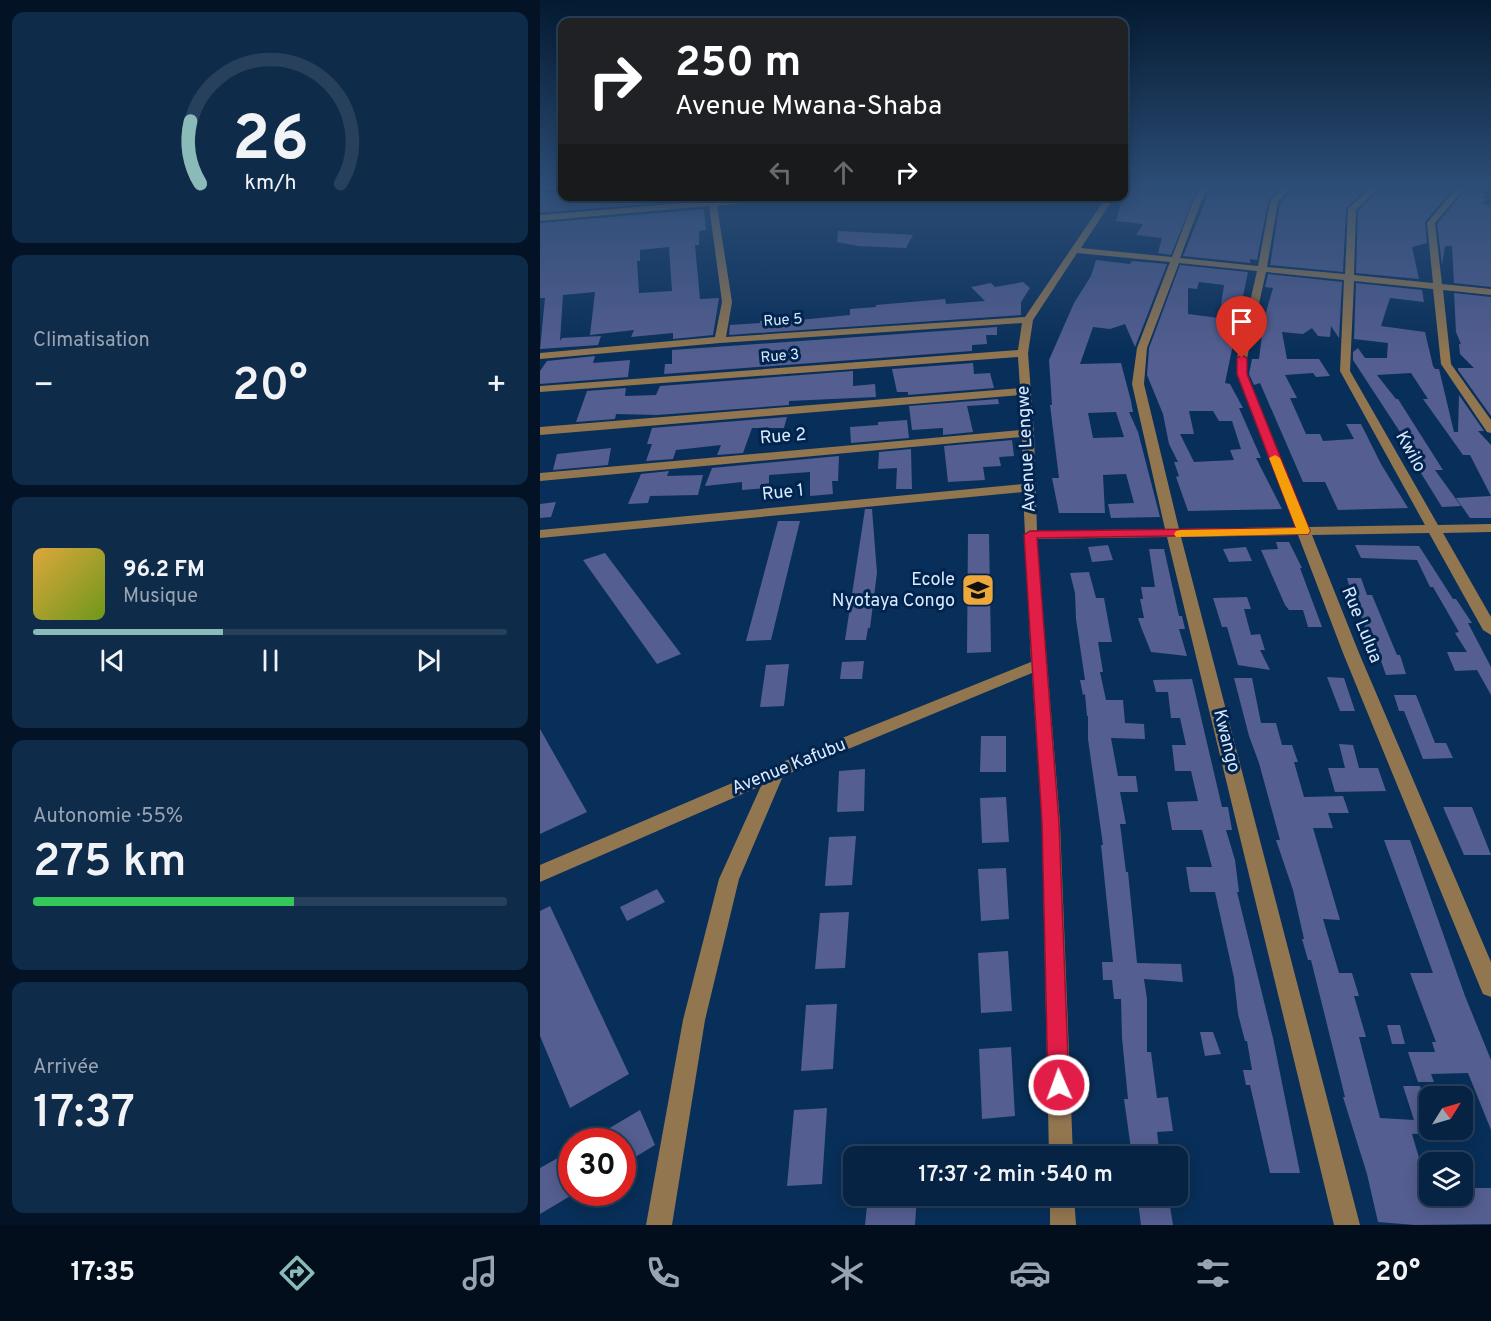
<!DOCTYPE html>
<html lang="fr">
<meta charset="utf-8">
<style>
body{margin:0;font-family:Overpass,sans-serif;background:#0f2b4a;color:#f1f3f6;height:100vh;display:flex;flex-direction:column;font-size:22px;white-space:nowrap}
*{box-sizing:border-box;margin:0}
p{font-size:20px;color:#98a4b2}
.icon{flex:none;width:33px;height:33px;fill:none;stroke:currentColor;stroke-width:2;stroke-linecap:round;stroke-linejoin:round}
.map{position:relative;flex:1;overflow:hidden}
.panel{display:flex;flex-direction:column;gap:12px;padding:12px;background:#031325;width:540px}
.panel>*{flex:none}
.banner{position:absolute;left:18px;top:18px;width:570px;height:183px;border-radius:12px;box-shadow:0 3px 15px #0003,0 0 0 2px #27405c;background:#202124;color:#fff;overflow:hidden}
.needle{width:39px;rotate:53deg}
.buttons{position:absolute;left:879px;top:1086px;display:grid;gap:12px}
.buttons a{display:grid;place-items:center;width:54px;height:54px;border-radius:12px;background:#062343;box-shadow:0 3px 15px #0003,0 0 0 2px #27405c;font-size:30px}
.speed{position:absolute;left:18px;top:1128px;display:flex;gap:12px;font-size:30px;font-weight:700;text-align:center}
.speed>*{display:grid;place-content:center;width:78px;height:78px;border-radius:50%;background:#062343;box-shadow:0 3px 15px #0003,0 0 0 2px #27405c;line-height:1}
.speed .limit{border:9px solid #d22;background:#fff;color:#111}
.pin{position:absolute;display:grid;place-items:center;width:51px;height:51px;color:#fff;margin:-62px -26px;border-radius:50% 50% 50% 0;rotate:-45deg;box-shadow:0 0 6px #0007}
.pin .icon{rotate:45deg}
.me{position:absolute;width:66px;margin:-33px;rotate:358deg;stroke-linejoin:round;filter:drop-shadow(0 0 4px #0008)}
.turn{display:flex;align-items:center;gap:21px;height:126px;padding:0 18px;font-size:27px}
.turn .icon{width:78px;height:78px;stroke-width:2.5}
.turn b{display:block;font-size:42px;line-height:51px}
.lanes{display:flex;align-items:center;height:57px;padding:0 18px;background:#0003;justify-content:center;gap:30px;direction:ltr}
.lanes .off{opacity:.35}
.big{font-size:45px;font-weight:600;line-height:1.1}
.panel .tile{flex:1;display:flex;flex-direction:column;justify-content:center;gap:9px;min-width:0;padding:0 21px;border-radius:12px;background:#0f2b4a}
.panel .dial{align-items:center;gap:0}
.dial svg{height:156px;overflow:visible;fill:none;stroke:#27405c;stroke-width:7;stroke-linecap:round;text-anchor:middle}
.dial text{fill:#f1f3f6;stroke:none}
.song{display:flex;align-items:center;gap:18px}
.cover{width:72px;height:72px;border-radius:9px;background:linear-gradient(135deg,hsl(40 70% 55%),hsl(80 70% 35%))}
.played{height:6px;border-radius:3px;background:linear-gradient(90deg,#8bbbb9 40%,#27405c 40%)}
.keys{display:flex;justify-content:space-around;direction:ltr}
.heat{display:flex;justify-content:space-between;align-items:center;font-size:33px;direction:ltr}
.charge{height:9px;border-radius:4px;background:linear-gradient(90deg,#34c759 55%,#27405c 0)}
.trip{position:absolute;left:303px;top:1146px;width:345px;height:60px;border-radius:12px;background:#062343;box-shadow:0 3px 15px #0003,0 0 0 2px #27405c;font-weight:600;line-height:60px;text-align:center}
.tab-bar{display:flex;height:96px;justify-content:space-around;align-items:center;background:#020e1b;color:#98a4b2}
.tab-bar .icon{width:42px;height:42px}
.tab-bar .current{color:#8bbbb9}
.tab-bar b{font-size:27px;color:#f1f3f6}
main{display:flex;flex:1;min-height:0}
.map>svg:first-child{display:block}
</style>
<main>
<section class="panel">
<div class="tile dial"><svg viewBox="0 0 100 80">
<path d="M14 69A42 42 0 1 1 86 69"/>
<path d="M14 69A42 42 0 0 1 9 37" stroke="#8bbbb9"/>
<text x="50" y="56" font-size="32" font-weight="700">26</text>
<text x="50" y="72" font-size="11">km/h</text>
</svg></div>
<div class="tile"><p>Climatisation</p>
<div class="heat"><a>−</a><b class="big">20°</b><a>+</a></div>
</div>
<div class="tile">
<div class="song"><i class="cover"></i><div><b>96.2 FM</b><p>Musique</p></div></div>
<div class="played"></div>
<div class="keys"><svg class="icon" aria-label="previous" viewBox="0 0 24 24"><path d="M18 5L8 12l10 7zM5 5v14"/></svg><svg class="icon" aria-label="pause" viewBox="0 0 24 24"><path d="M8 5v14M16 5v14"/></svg><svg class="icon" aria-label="next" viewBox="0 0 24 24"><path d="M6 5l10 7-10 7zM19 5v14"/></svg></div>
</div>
<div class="tile"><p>Autonomie · 55%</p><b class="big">275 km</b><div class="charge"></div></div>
<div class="tile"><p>Arrivée</p><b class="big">17:37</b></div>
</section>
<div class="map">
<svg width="951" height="1225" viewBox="0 0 951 1225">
<rect width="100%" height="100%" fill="#082f59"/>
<path fill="#545e90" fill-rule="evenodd" d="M589 185H659L631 255 618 253 622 238 596 235 603 224 576 221 582 199Z
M672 185H742L728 202 717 260 710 259V263L643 256Z
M756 185H830L806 209 803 272 730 265 740 203Z
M843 185H916L885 222 887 243 872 247 879 279 816 273 818 211Z
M929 185H948L941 193 946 194 943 198 947 199 943 204 951 205V287L914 283 912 246H905L902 265 897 224Z
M22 191V196H156V200L0 213V193Z
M164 209 166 230 159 231V245H155L160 299 179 298 173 335 133 339V333L91 337 94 330 50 335 55 292 23 295 20 341 22 338 61 336 58 345 0 349 5 298H0V223ZM129 247 132 291 99 293 97 261H100V250Z
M298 231 357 234 373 235 366 248 318 246 297 242Z
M556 260 590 264 592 261 627 264 595 347 585 324 570 329 553 327 540 364 581 363 591 401 593 412H589L598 432 620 517 571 518 568 504 594 503 586 474 563 475 565 513H519L512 478H519L510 405H512L509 360 534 303 551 276ZM576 412 584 437 553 438 548 413Z
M640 265 708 272 685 383 690 384 703 408H699L721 458H716L742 509 648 511 636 477 639 476 634 462H638L629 444 623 414 607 375 609 348ZM659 282 684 285 679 318 648 314V288L657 289ZM649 411H673L679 421H692L701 449 690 450 694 460 654 462 640 434H654Z
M728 274 802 282 799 338 791 326 790 337 778 336 772 328 763 334 742 332 747 359H779L790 376 776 377 773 373 745 375 757 398H750L766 434H780L783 441 814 439 806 424H821L841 464 868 508 798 510 785 482H763L720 383 714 385 709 374 712 359H719L724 319 733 288 725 287Z
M483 282 490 288 481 302V315L189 335 190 325 220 323V321L239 320V322L310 315V309L336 307V305L405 299 406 304 445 301 431 287 451 283 455 287Z
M816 283 882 290 884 302 850 298 841 326 885 332 893 366 895 369H899L914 432H918L919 395 944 431H938L951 445V518H930L916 498 951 496 930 455H923L883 399H888L871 373 837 375 856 399H858L903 470H895L921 506 902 507 874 462 858 434 860 432 813 360V352L818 348 825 358H847L848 343 814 339Z
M914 293 951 297V416L918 370V368H934L920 354 919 344H921L916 332Z
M457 327V335H446L447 344 432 345V351L124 374 125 364H132V350Z
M55 356 53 363 90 360 88 377 0 384V371L7 361Z
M433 363 434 374 450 373 454 388 368 395V392H357L352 369Z
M313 371V386L335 384 336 397 249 401V405L117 415 76 414 75 419 36 422 47 391 86 388 85 396 116 395 120 386Z
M458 399 459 404 427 406 433 432 403 435V428L372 430 369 406Z
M247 417 244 428H212L203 453 177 455 181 445 136 450 133 459 106 461 112 444H107L112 428Z
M367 420 369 438 311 443 310 427 338 425V422Z
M472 440 474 456 459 457 461 466 443 467 445 480 408 482 404 446Z
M71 448 68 465 13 470 17 454Z
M371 449 372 489H356L357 468 338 469 339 452Z
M299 456 298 481H292L293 494 270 496V472L229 475V488L202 490V482L165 486 172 468Z
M129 471 127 476 163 475 158 495 110 496 108 503 88 504 101 474Z
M16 502 11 517 0 518V504Z
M325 509H332L337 573 330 628H328L326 640H305Z
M238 521H260L231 640 206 641Z
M428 534H449L451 652 427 653Z
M736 542H749L762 568H760L782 627H768L763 610H749L745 605 721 550 738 549Z
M568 545 573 560 552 562 548 547Z
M815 545 879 546 913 599H916L932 623H928L951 667V695L937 670 915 671 907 652H927L915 633 919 632 893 587H890L877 560 821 558Z
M706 547 712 561 689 562 683 549Z
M609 549H624L639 616H642L645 629H639L647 656 611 652 601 627 598 618H604L600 599H603L601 587H615Z
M65 553 141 654 117 664 43 560Z
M549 572 556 598H564L572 642H558L563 672H560L566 700H583L585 723 604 724 605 739 571 738 578 776H596L598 792H580L586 824H580L586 872H588L597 963 641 964 643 982 604 979 607 999V1052H611L617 1098 628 1097 633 1131 617 1132 620 1156H592L584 1099H588L582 1038 581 999H574L572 980H563L562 962H573L561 845H563L548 739V716H547L545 694 543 695 540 680H545L536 619 535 593 530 573Z
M807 578H821L827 595H832L857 655H860L866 674 846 675 836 647H832L817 605H814Z
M707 597 711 609H704L711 635 720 634 725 650H720L730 670 698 665 687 627H682L673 598Z
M324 661 322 679H300L302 662Z
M249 664 244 706 220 707 226 665Z
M787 677 804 678 815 711H800Z
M694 678H712L721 723H736L742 745H752L758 762H754L764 797 803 796 809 813H788L793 828H773L800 920 783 919 799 973H812L819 996H814L826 1037H819L840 1118 874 1120 863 1086H880L890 1117V1133L872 1134 885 1178H890V1196H931L929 1188H951V1224L875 1225 838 1222 827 1174 803 1097H805L771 960H768L762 939H764L753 890 736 840H740L719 763 709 736Z
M652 679 682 807H688L692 830H686L695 860 699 892H697L733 1038 760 1173H730L710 1085H706L703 1070H712L707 1041H705L698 1014 694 978 675 892H650L646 867H672L662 830H632L627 802 658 801 651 771H635L632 745H646L640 718H631L628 692H616L613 680Z
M854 695H876L895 743H906L913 758 883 759 864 711H859Z
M0 729 47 812 0 834Z
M441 736H466V772H440Z
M799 744 813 745 819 768H838L846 791 795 792 788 768H805Z
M325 769 324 811 297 812 299 771Z
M466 797 469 842 442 843 440 798Z
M903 807H932L951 855H924Z
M316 836 312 885 285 886 289 837Z
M844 840H870L925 996 951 1060V1130L928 1073 891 1074 894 1082H878L868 1052H895L892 1042H896L870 973H893Z
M466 868 469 919 441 921 438 869Z
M117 889 125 902 87 921 80 907Z
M10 906 89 1074 30 1108 0 1036V911Z
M309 912 305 968 275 969 280 913Z
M468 951 472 1011 441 1013 438 953Z
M297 1004 293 1069 261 1071 266 1005Z
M847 1025H860L865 1044H852Z
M660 1032H673L681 1054 665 1056Z
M471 1047 475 1116 442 1119 439 1049Z
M287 1108 282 1184 247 1186 254 1110Z
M100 1110 115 1145 82 1165V1142H46Z
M32 1150V1195L0 1214V1168Z
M328 1196H377L375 1225H325Z
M629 1200 633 1225H601L598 1202Z"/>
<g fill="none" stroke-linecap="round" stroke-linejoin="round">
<path fill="#927650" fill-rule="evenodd" d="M22 185V189L0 191V187Z
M662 185H670L661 202 640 258 718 266 730 202 745 185H754L738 202 727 267 805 274 808 209 833 185H841L816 210 814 275 893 283 887 223 919 185H927L895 223 902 284 951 289V295L903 290 911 364 951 420V433L947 432 901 364 893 289 814 281 810 371 898 525 951 524V532L903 533 951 617V635L943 630 889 533 772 535 819 653 951 962V997L943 994 940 987 803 653 758 535 641 537 820 1225H794L627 537 497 539 520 823 533 1156H509L502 823 492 673 243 776 199 879 165 1020 132 1225H106L143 1020 179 879 221 786 0 882V865L230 767 491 662 483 492 0 538V530L483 484 482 437 0 481V473L482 430 480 395 0 435V427L480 388 478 357 0 392V386L478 350 482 323 180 343 0 359V353L175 337 182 302 169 206 0 221V215L228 196H267L177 206 192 302 186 337 485 317 567 196H575L541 248 632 257 653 202ZM537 253 630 262 597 348 592 384 625 529 497 531 494 433 488 353 493 320ZM639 263 717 271 697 358V374L755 527 639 529 604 384 607 348ZM726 272 804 280 800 371 885 525 768 527 707 374V358Z
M510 1196H534L536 1225H510Z"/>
</g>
<linearGradient id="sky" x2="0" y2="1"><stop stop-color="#041a31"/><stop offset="0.52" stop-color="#2c4d76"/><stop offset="1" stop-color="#2c4d76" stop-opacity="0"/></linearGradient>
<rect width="951" height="356" fill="url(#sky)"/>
<path fill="#e11d48" stroke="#92132f" stroke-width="1.5" d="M702 355 707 358V374L770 531 768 534 497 538 519 823 529 1085 526 1092 519 1095 511 1092 508 1085 502 823 484 535 490 531 756 528 697 374V358Z"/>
<path fill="#f59e0b" d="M735 455 740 458 770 531 768 534 636 537 634 534 636 531 640 530 756 528 729 458Z"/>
<defs>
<g id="school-square" transform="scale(1.725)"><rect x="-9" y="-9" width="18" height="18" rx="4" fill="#eda83b" stroke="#00244e"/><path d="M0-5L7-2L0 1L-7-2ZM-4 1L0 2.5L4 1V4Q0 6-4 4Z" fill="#111"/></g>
</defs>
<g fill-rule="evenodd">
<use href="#school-square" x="438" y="590"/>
</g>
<g text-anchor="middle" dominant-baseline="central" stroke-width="6" stroke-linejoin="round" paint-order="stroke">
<g font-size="15" fill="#daeafe" stroke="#00244e">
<text transform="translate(243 321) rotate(-4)">Rue 5</text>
<text transform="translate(240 357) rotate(-5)">Rue 3</text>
</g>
<g font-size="18" fill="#daeafe" stroke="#00244e">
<text transform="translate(243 437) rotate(-5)">Rue 2</text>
<text transform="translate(487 449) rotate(-93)">Avenue Lengwe</text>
<text transform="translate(870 452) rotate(61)">Kwilo</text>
<text transform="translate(243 493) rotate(-6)">Rue 1</text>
<text transform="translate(821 625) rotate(68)">Rue Lulua</text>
<text transform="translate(686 741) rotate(76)">Kwango</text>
<text transform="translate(249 767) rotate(-22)">Avenue Kafubu</text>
</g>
<g font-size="18" fill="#daeafe" stroke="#00244e" text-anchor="end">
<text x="415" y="580">Ecole<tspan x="415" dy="21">Nyotaya Congo</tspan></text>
</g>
</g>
</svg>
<div class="buttons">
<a><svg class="needle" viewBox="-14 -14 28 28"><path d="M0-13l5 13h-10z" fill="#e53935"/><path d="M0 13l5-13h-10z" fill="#98a4b2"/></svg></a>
<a><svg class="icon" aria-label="layers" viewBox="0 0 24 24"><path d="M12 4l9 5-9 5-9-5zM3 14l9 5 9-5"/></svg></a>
</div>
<div class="speed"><div class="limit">30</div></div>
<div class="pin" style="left:702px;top:358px;background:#d93025"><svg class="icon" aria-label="arrive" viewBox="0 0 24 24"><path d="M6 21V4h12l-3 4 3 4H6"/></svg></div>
<svg class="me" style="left:519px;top:1085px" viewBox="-20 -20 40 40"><circle r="17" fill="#e11d48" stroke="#fff" stroke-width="3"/><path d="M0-11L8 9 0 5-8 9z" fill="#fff"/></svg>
<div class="trip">17:37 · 2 min · 540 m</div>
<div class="banner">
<div class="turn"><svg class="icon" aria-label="right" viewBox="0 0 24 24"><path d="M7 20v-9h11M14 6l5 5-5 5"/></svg><div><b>250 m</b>Avenue Mwana-Shaba</div></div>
<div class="lanes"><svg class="icon off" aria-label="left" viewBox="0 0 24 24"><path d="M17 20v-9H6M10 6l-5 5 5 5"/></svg><svg class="icon off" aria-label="ahead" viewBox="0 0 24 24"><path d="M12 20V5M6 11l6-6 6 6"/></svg><svg class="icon" aria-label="right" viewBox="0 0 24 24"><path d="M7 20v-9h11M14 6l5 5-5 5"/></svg></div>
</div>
</div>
</main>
<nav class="tab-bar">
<b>17:35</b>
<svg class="icon current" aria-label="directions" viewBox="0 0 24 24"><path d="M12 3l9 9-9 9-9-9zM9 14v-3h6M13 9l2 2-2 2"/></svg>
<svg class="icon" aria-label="music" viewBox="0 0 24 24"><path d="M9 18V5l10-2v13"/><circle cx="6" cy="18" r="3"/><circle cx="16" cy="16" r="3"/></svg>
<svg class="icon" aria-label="phone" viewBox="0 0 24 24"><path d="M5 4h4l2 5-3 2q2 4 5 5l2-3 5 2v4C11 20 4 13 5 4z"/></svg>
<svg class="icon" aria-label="climate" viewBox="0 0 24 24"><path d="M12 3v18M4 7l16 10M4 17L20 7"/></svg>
<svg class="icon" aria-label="car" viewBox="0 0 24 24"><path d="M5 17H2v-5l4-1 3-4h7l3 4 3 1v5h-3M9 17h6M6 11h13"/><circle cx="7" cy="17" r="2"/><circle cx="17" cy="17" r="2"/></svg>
<svg class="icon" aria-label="filters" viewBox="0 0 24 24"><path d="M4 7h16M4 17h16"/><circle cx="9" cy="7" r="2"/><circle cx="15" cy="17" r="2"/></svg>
<b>20°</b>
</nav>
